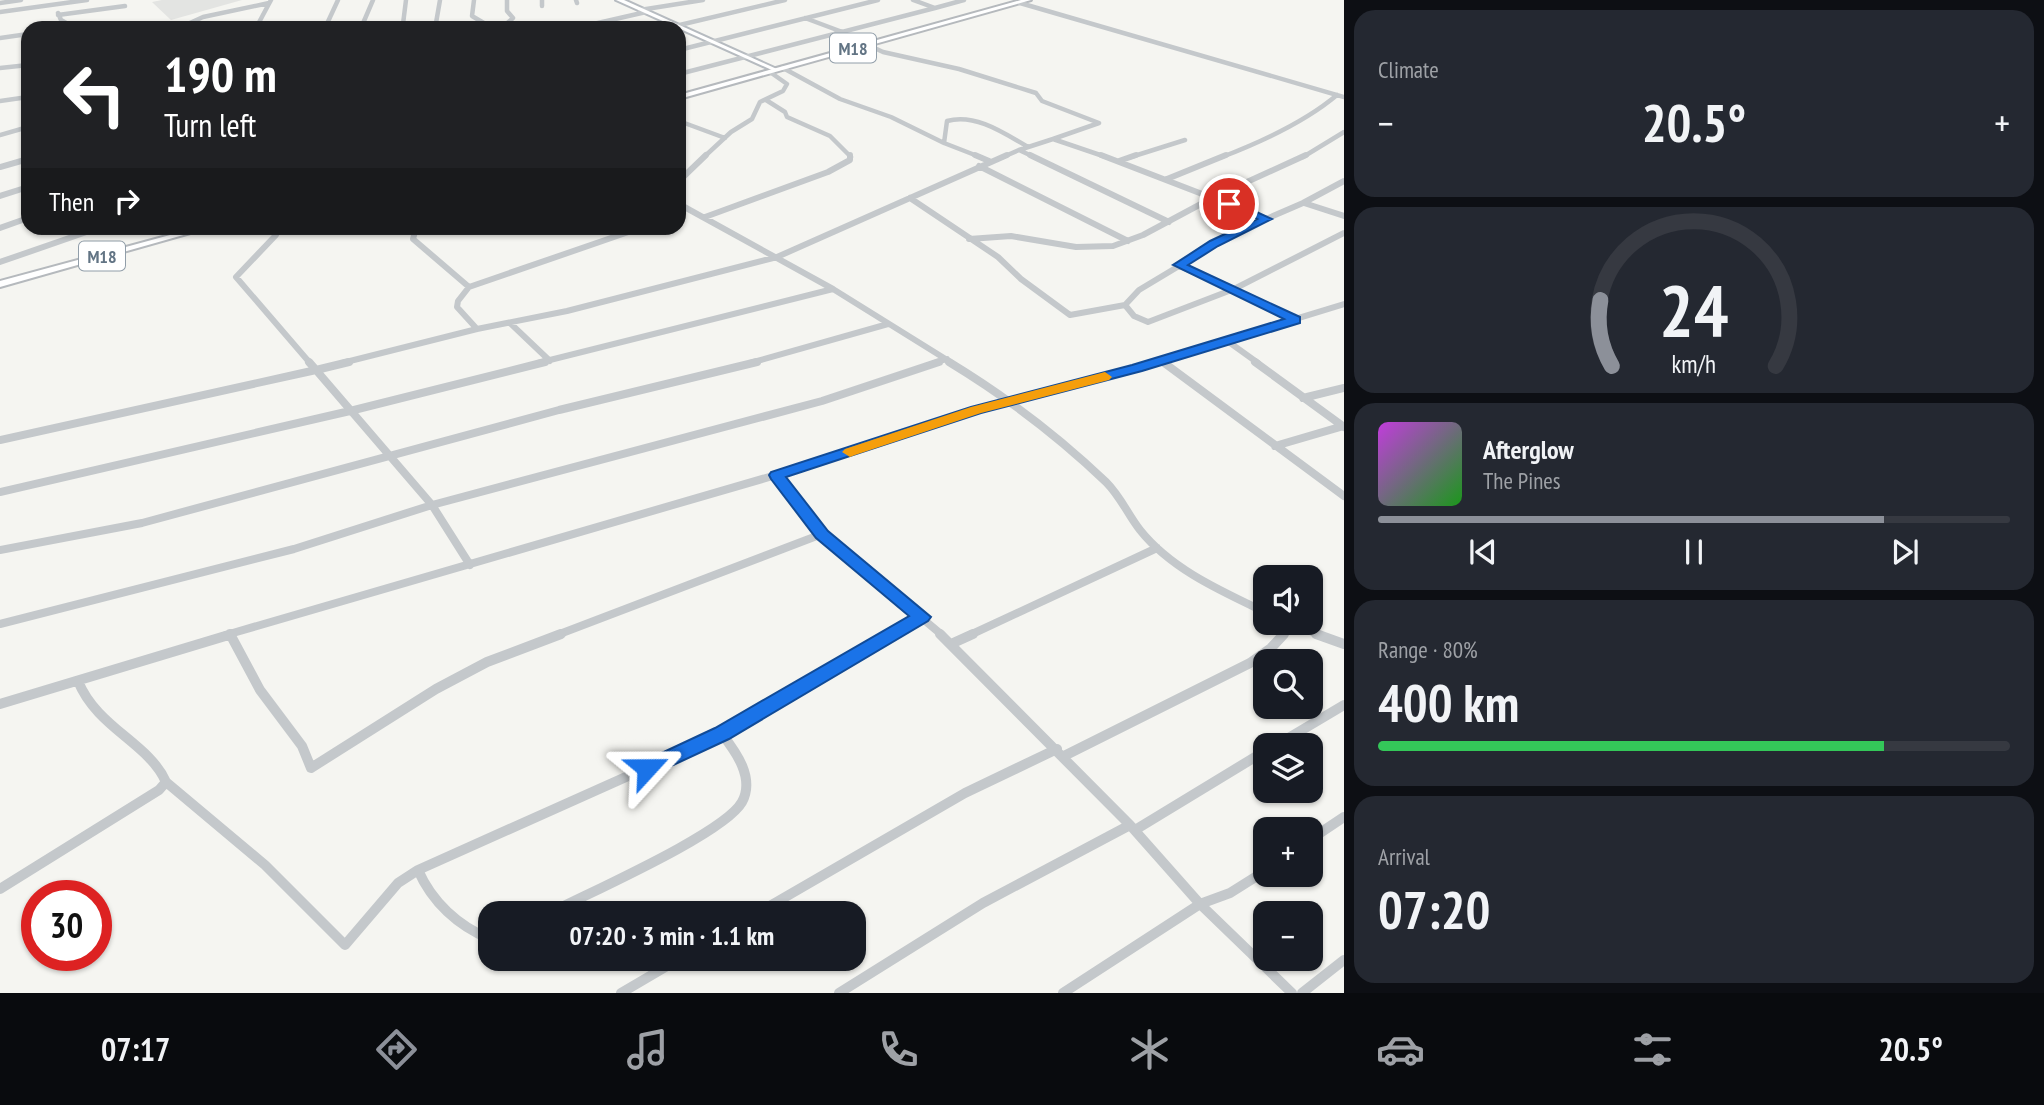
<!DOCTYPE html>
<meta charset="utf-8">
<style>
body{margin:0;font-family:"PT Sans Narrow",sans-serif;background:#242831;color:#f1f3f6;height:100vh;display:flex;flex-direction:column;font-size:26px;white-space:nowrap}
*{box-sizing:border-box;margin:0}
p{font-size:23px;color:#9ea1a6}
.icon{flex:none;width:38px;height:38px;fill:none;stroke:currentColor;stroke-width:2;stroke-linecap:round;stroke-linejoin:round}
.map{position:relative;flex:1;overflow:hidden}
.drawer{display:flex;flex-direction:column;gap:10px;padding:10px;background:#0d0f14;width:700px}
.drawer>*{flex:none}
.guide{position:absolute;left:21px;top:21px;width:665px;height:214px;border-radius:21px;box-shadow:0 2px 5px #0004;background:#202124;color:#fff;overflow:hidden}
.tools{position:absolute;left:1253px;top:565px;display:grid;gap:14px}
.tools a{display:grid;place-items:center;width:70px;height:70px;border-radius:14px;background:#171b24;box-shadow:0 2px 5px #0004;font-size:35px}
.speed{position:absolute;left:21px;top:880px;display:flex;gap:14px;font-size:35px;font-weight:700;text-align:center}
.speed>*{display:grid;place-content:center;width:91px;height:91px;border-radius:50%;background:#171b24;box-shadow:0 2px 5px #0004;line-height:1}
.speed .limit{border:10px solid #d22;background:#fff;color:#111}
.pin{position:absolute;display:grid;place-items:center;width:60px;height:60px;color:#fff;margin:-30px;border:4px solid #fff;border-radius:50%;box-shadow:0 2px 7px #0007}
.me{position:absolute;width:77px;margin:-38px;rotate:66deg;stroke-linejoin:round;filter:drop-shadow(0 0 5px #0008)}
.turn{display:flex;align-items:center;gap:24px;height:147px;padding:0 28px;font-size:32px}
.turn .icon{width:91px;height:91px;stroke-width:2.5}
.turn b{display:block;font-size:49px;line-height:60px}
.then{display:flex;align-items:center;height:66px;padding:0 28px;background:#0003;gap:14px;font-size:26px}
.big{font-size:52px;font-weight:600;line-height:1.1}
.drawer .card{flex:1;display:flex;flex-direction:column;justify-content:center;gap:10px;min-width:0;padding:0 24px;border-radius:21px;background:#242831}
.drawer .dial{align-items:center;gap:0}
.dial svg{height:182px;overflow:visible;fill:none;stroke:#363941;stroke-width:7;stroke-linecap:round;text-anchor:middle}
.dial text{fill:#f1f3f6;stroke:none}
.song{display:flex;align-items:center;gap:21px}
.cover{width:84px;height:84px;border-radius:10px;background:linear-gradient(135deg,hsl(290 70% 55%),hsl(120 70% 35%))}
.played{height:7px;border-radius:4px;background:linear-gradient(90deg,#8c9099 80%,#363941 80%)}
.keys{display:flex;justify-content:space-around;direction:ltr}
.heat{display:flex;justify-content:space-between;align-items:center;font-size:38px;direction:ltr}
.charge{height:10px;border-radius:5px;background:linear-gradient(90deg,#34c759 80%,#363941 0)}
.trip{position:absolute;left:478px;top:901px;width:388px;height:70px;border-radius:21px;background:#171b24;box-shadow:0 2px 5px #0004;font-weight:600;line-height:70px;text-align:center}
.dock{display:flex;height:112px;justify-content:space-around;align-items:center;background:#090b0e;color:#9ea1a6}
.dock .icon{width:49px;height:49px}
.dock .current{color:#8c9099}
.dock b{font-size:32px;color:#f1f3f6}
main{display:flex;flex:1;min-height:0}
.map>svg:first-child{display:block}
</style>
<main>
<div class="map">
<svg width="1344" height="993" viewBox="0 0 1344 993">
<rect width="100%" height="100%" fill="#f5f5f1"/>
<path fill="#e3e4e2" d="M162 0H242L171 20 152 2Z"/>
<g fill="none" stroke-linecap="round" stroke-linejoin="round">
<g stroke="#b6bbc0" stroke-width="4">
<path id="secondary" d="M616 0H624L779 70 774 71Z"/>
</g>
<g stroke="#b5b9bd" stroke-width="4">
<path id="primary" d="M1021 0H1031L679 99V95Z
M196 228H208L0 287V281Z"/>
</g>
<path stroke="#c4c8cb" stroke-width="4.5" d="M474 0 472 16 489 26
M542 0V6
M576 0 577 3
M0 3 21 0
M1020 3 1344 97
M935 8 964 0
M640 10 703 0
M0 12 87 0
M58 13 61 20 73 27
M58 15 125 6
M805 18 845 33
M436 23 440 0
M403 24 406 0
M505 25 513 18 507 11V0
M179 28 203 17 269 3
M256 28 271 0
M325 28 338 0
M361 28 373 0
M376 28 403 24 483 23
M576 28 646 12
M667 28 785 0
M0 38 28 34
M866 44 883 52 959 69 1036 93 1042 101 1099 123
M679 50 878 0
M0 68 28 65
M783 68 840 99 891 117 944 143
M679 74 935 8 913 0
M766 100 785 112 787 117 830 136 851 157
M0 101 28 97
M679 121 725 138
M0 135 28 127
M1053 139 1099 123
M704 157 731 132 752 119 760 102 783 91 787 84 770 72
M980 157 944 143 947 121C975 113 1004 133 1028 147
M1003 157 1019 150
M1034 157 1019 150 1053 139 1106 157
M1131 157 1185 140
M1222 157C1261 142 1305 122 1337 95
M1303 157 1344 132"/>
<path stroke="#c4c8cb" stroke-width="6" d="M975 155 989 161
M1030 155 1169 222
M1101 155 1267 219
M1119 161 1136 155
M979 166 1128 241
M0 167 28 159
M1167 179 1226 155
M679 181 706 155
M1344 181 1303 203 1236 232 1179 266 1234 289 1344 233
M0 196 28 187
M910 198 998 257 1021 279 1070 315 1125 305
M1304 203 1344 216
M679 204 833 289 952 363
M705 217 828 172 850 160V155
M0 228 28 218
M275 228 276 235 236 277 310 363
M416 228 413 239 469 287
M969 239 1011 236 1076 247 1113 246 1143 235 1214 197 1306 155
M0 262 98 228
M1179 266 1139 290 1125 305 1134 316 1148 322 1234 289 1295 320
M510 323 550 361
M477 329 457 307 458 301 469 287 640 228
M1226 340 1258 363
M1162 361 1165 363
M342 363 477 329 567 311 777 257 1007 155
M538 363 833 289
M750 363 888 324
M934 363 947 359
M1152 363 1344 304"/>
<path stroke="#c4c8cb" stroke-width="8" d="M309 362 316 370 349 362
M949 362C1005 396 1059 437 1106 482 1121 497 1128 515 1140 530 1171 569 1221 591 1265 612
M1163 362 1344 496
M1255 362 1344 427
M1303 398 1344 388
M0 440 316 370 432 505 470 565
M1275 446 1343 426
M776 475 822 534 942 635
M0 492 350 411 545 362
M0 550 142 523 559 410 757 362
M1288 623 1321 635
M0 624 294 549 432 505 822 401 939 362
M226 635 776 475 976 410 1158 362
M557 635 822 534
M889 635 922 616
M970 635 1157 548
M1283 635 1292 625"/>
<path stroke="#c4c8cb" stroke-width="10" d="M230 634 260 690 302 746 311 768 436 689 487 662 561 634
M940 634 1130 825 1200 904 1292 993
M1316 634 1344 644
M951 644 973 634
M0 704 232 634
M1275 746 1344 705
M1064 756 1250 663 1271 648 1284 634
M166 782 265 865 345 945 398 883 418 870 722 734 892 634
M1135 830 1265 751
M1311 839 1344 817
M418 870C432 902 458 926 490 939
M0 889 159 790 166 782C149 743 97 728 78 681
M548 914C586 894 724 834 742 802 755 778 736 752 722 734
M756 914 965 793 1057 749
M621 993 679 959
M839 993 983 903 1130 825
M1063 993 1200 904 1230 893 1265 871
M1302 993 1344 960"/>
<use href="#secondary" fill="#fff" fill-rule="evenodd"/>
<use href="#primary" fill="#fff" fill-rule="evenodd"/>
</g>
<path fill="#1a73e8" stroke="#114b97" stroke-width="2" d="M1225 201H1233L1272 219 1218 246 1188 265 1300 317V323L1142 371 981 413 786 477 828 531 931 617 928 621 729 739 654 774 647 776 640 774 637 768 640 763 715 728 909 616 816 538 771 479 769 475 771 472 971 407 1132 365 1284 319 1173 265 1210 241 1257 219 1225 206Z"/>
<path fill="#f59e0b" d="M1105 372 1112 377 1109 380 981 413 855 455 850 457 842 452 845 449 971 407Z"/>
<g text-anchor="middle" dominant-baseline="central" stroke-width="7" stroke-linejoin="round" paint-order="stroke">
<g fill="#fff" stroke="#919ea9" stroke-width="2">
<rect x="830" y="33.5" width="46" height="29" rx="5"/>
<rect x="79" y="241.5" width="46" height="29" rx="5"/>
</g>
<g font-size="18" font-weight="bold" fill="#627484">
<text x="853" y="48">M18</text>
<text x="102" y="256">M18</text>
</g>
</g>
</svg>
<div class="tools">
<a><svg class="icon" aria-label="sound" viewBox="0 0 24 24"><path d="M4 9h4l5-4v14l-5-4H4zM17 9q2 3 0 6"/></svg></a>
<a><svg class="icon" aria-label="search" viewBox="0 0 24 24"><circle cx="10" cy="10" r="6"/><path d="M15 15l6 6"/></svg></a>
<a><svg class="icon" aria-label="layers" viewBox="0 0 24 24"><path d="M12 4l9 5-9 5-9-5zM3 14l9 5 9-5"/></svg></a>
<a>+</a>
<a>−</a>
</div>
<div class="speed"><div class="limit">30</div></div>
<div class="pin" style="left:1229px;top:204px;background:#d93025"><svg class="icon" aria-label="arrive" viewBox="0 0 24 24"><path d="M6 21V4h12l-3 4 3 4H6"/></svg></div>
<svg class="me" style="left:647px;top:768px" viewBox="-20 -20 40 40"><path d="M0-17L14 15 0 8-14 15z" fill="#1a73e8" stroke="#fff" stroke-width="4"/></svg>
<div class="trip">07:20 · 3 min · 1.1 km</div>
<div class="guide">
<div class="turn"><svg class="icon" aria-label="left" viewBox="0 0 24 24"><path d="M17 20v-9H6M10 6l-5 5 5 5"/></svg><div><b>190 m</b>Turn left</div></div>
<div class="then">Then<svg class="icon" aria-label="right" viewBox="0 0 24 24"><path d="M7 20v-9h11M14 6l5 5-5 5"/></svg></div>
</div>
</div>
<section class="drawer">
<div class="card"><p>Climate</p>
<div class="heat"><a>−</a><b class="big">20.5°</b><a>+</a></div>
</div>
<div class="card dial"><svg viewBox="0 0 100 80">
<path d="M14 69A42 42 0 1 1 86 69"/>
<path d="M14 69A42 42 0 0 1 9 40" stroke="#8c9099"/>
<text x="50" y="56" font-size="32" font-weight="700">24</text>
<text x="50" y="72" font-size="11">km/h</text>
</svg></div>
<div class="card">
<div class="song"><i class="cover"></i><div><b>Afterglow</b><p>The Pines</p></div></div>
<div class="played"></div>
<div class="keys"><svg class="icon" aria-label="previous" viewBox="0 0 24 24"><path d="M18 5L8 12l10 7zM5 5v14"/></svg><svg class="icon" aria-label="pause" viewBox="0 0 24 24"><path d="M8 5v14M16 5v14"/></svg><svg class="icon" aria-label="next" viewBox="0 0 24 24"><path d="M6 5l10 7-10 7zM19 5v14"/></svg></div>
</div>
<div class="card"><p>Range · 80%</p><b class="big">400 km</b><div class="charge"></div></div>
<div class="card"><p>Arrival</p><b class="big">07:20</b></div>
</section>
</main>
<nav class="dock">
<b>07:17</b>
<svg class="icon current" aria-label="directions" viewBox="0 0 24 24"><path d="M12 3l9 9-9 9-9-9zM9 14v-3h6M13 9l2 2-2 2"/></svg>
<svg class="icon" aria-label="music" viewBox="0 0 24 24"><path d="M9 18V5l10-2v13"/><circle cx="6" cy="18" r="3"/><circle cx="16" cy="16" r="3"/></svg>
<svg class="icon" aria-label="phone" viewBox="0 0 24 24"><path d="M5 4h4l2 5-3 2q2 4 5 5l2-3 5 2v4C11 20 4 13 5 4z"/></svg>
<svg class="icon" aria-label="climate" viewBox="0 0 24 24"><path d="M12 3v18M4 7l16 10M4 17L20 7"/></svg>
<svg class="icon" aria-label="car" viewBox="0 0 24 24"><path d="M5 17H2v-5l4-1 3-4h7l3 4 3 1v5h-3M9 17h6M6 11h13"/><circle cx="7" cy="17" r="2"/><circle cx="17" cy="17" r="2"/></svg>
<svg class="icon" aria-label="filters" viewBox="0 0 24 24"><path d="M4 7h16M4 17h16"/><circle cx="9" cy="7" r="2"/><circle cx="15" cy="17" r="2"/></svg>
<b>20.5°</b>
</nav>
